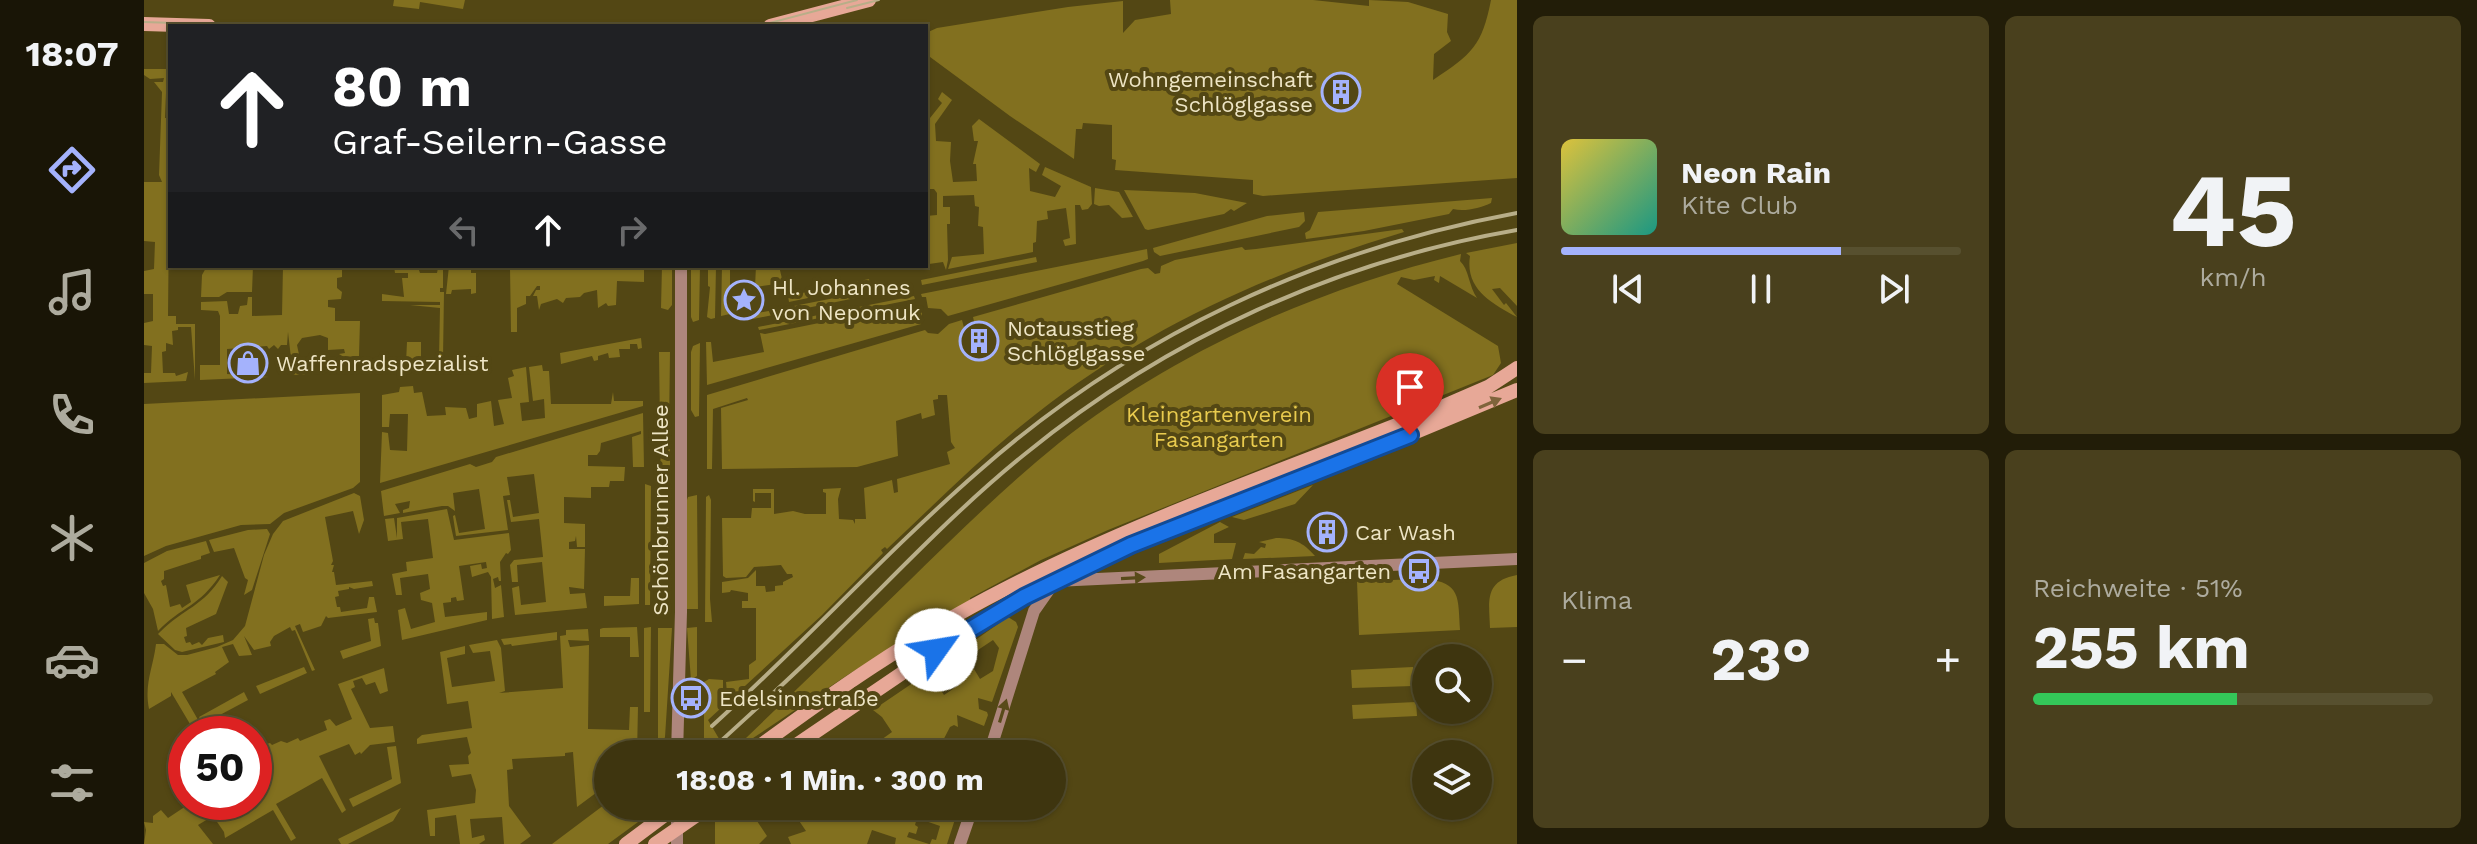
<!DOCTYPE html>
<html lang="de">
<meta charset="utf-8">
<style>
body{margin:0;font-family:"Work Sans",sans-serif;background:#49401d;color:#f1f3f6;height:100vh;display:flex;flex-direction:column;font-size:30px;white-space:nowrap}
*{box-sizing:border-box;margin:0}
p{font-size:26px;color:#adab9e}
.icon{flex:none;width:44px;height:44px;fill:none;stroke:currentColor;stroke-width:2;stroke-linecap:round;stroke-linejoin:round}
.map{position:relative;flex:1;overflow:hidden}
.side{display:flex;flex-direction:column;gap:16px;padding:16px;background:#221d08;width:960px}
.side>*{flex:none}
.hud{position:absolute;left:24px;top:24px;width:760px;height:244px;border-radius:0px;box-shadow:0 2px 6px #0004,0 0 0 2px #57502f;background:#202124;color:#fff;overflow:hidden}
.controls{position:absolute;left:1268px;top:644px;display:grid;gap:16px}
.controls a{display:grid;place-items:center;width:80px;height:80px;border-radius:50%;background:#3e350f;box-shadow:0 2px 6px #0004,0 0 0 2px #57502f;font-size:40px}
.speed{position:absolute;left:24px;top:716px;display:flex;gap:16px;font-size:40px;font-weight:700;text-align:center}
.speed>*{display:grid;place-content:center;width:104px;height:104px;border-radius:50%;background:#3e350f;box-shadow:0 2px 6px #0004,0 0 0 2px #57502f;line-height:1}
.speed .limit{border:12px solid #d22;background:#fff;color:#111}
.pin{position:absolute;display:grid;place-items:center;width:68px;height:68px;color:#fff;margin:-82px -34px;border-radius:50% 50% 50% 0;rotate:-45deg;box-shadow:0 0 8px #0007}
.pin .icon{rotate:45deg}
.me{position:absolute;width:88px;margin:-44px;rotate:58deg;stroke-linejoin:round;filter:drop-shadow(0 0 6px #0008)}
.turn{display:flex;align-items:center;gap:28px;height:168px;padding:0 32px;font-size:36px}
.turn .icon{width:104px;height:104px;stroke-width:2.5}
.turn b{display:block;font-size:56px;line-height:68px}
.lanes{display:flex;align-items:center;height:76px;padding:0 32px;background:#0003;justify-content:center;gap:40px;direction:ltr}
.lanes .off{opacity:.35}
.big{font-size:60px;font-weight:700;line-height:1.1}
.side .widget{flex:1;display:flex;flex-direction:column;justify-content:center;gap:12px;min-width:0;padding:0 28px;border-radius:12px;background:#49401d}
.side .dial{align-items:center;gap:0}
.dial b{font-size:104px;line-height:1}
.song{display:flex;align-items:center;gap:24px}
.cover{width:96px;height:96px;border-radius:12px;background:linear-gradient(135deg,hsl(50 70% 55%),hsl(170 70% 35%))}
.played{height:8px;border-radius:4px;background:linear-gradient(90deg,#a4b2fc 70%,#57502f 70%)}
.keys{display:flex;justify-content:space-around;direction:ltr}
.heat{display:flex;justify-content:space-between;align-items:center;font-size:44px;direction:ltr}
.charge{height:12px;border-radius:6px;background:linear-gradient(90deg,#34c759 51%,#57502f 0)}
.side .tiles{flex:1;display:grid;gap:16px;grid-template-columns:repeat(2,1fr)}
.trip{position:absolute;left:450px;top:740px;width:472px;height:80px;border-radius:40px;background:#3e350f;box-shadow:0 2px 6px #0004,0 0 0 2px #57502f;font-weight:700;line-height:80px;text-align:center}
main{display:flex;flex:1;min-height:0}
.dock{display:flex;flex-direction:column;width:144px;justify-content:space-around;align-items:center;background:#191506;color:#adab9e}
.dock .icon{width:56px;height:56px}
.dock .active{color:#a4b2fc}
.dock b{font-size:36px;color:#f1f3f6}
.map>svg:first-child{display:block}
</style>
<main>
<nav class="dock">
<b>18:07</b>
<svg class="icon active" aria-label="directions" viewBox="0 0 24 24"><path d="M12 3l9 9-9 9-9-9zM9 14v-3h6M13 9l2 2-2 2"/></svg>
<svg class="icon" aria-label="music" viewBox="0 0 24 24"><path d="M9 18V5l10-2v13"/><circle cx="6" cy="18" r="3"/><circle cx="16" cy="16" r="3"/></svg>
<svg class="icon" aria-label="phone" viewBox="0 0 24 24"><path d="M5 4h4l2 5-3 2q2 4 5 5l2-3 5 2v4C11 20 4 13 5 4z"/></svg>
<svg class="icon" aria-label="climate" viewBox="0 0 24 24"><path d="M12 3v18M4 7l16 10M4 17L20 7"/></svg>
<svg class="icon" aria-label="car" viewBox="0 0 24 24"><path d="M5 17H2v-5l4-1 3-4h7l3 4 3 1v5h-3M9 17h6M6 11h13"/><circle cx="7" cy="17" r="2"/><circle cx="17" cy="17" r="2"/></svg>
<svg class="icon" aria-label="filters" viewBox="0 0 24 24"><path d="M4 7h16M4 17h16"/><circle cx="9" cy="7" r="2"/><circle cx="15" cy="17" r="2"/></svg>
</nav>
<div class="map">
<svg width="1373" height="844" viewBox="0 0 1373 844">
<rect width="100%" height="100%" fill="#534714"/>
<path fill="#82701f" d="M250 0H321L319 9 276 2 275 9 249 6Z
M1026 0H1169L1225 6V0L1264 2 1304 14 1303 32 1307 41 1290 54 1289 80C1328 54 1338 46 1347 0H1373V178L1119 196 1109 194V180L971 170 972 160 968 159V125L939 123 938 129H932L930 159 866 116 782 54V33L793 28 924 7 979 1V33L991 20 1027 14Z
M0 69H23L21 118H26L24 316H32V324H51V380L47 327H34V330L28 331 29 345 22 343V351L18 352 19 373H31L32 376 44 372 42 381 0 383V373H7L8 346 0 345V323L9 321V294H0V271L10 269 11 242 0 241V182H18L15 175 18 92 10 82H19L20 78 6 79 0 75Z
M798 92 808 100 791 124 792 141 807 142 806 161 809 182 833 181 832 164H829L834 141H830L828 126 835 119 896 164 892 172 885 168 886 191 911 197 917 186 898 175 901 167 947 187 948 204 944 209 938 210 936 205H931L932 244 921 246 919 240 926 238 922 208 903 211 904 219 893 221 892 242 889 243V252L804 269 808 257 840 254 839 227 834 226 835 207 831 206 830 195 799 196V207H806V224H803L804 260 802 270 799 262 785 264V253L782 252V240H784L782 216 793 215V193L790 189H782V123L798 103 794 99Z
M951 188 975 192 989 217 978 218 965 205 955 206 950 204Z
M980 190 1051 193 1103 203 1090 211 1087 209 1080 214 1004 230 1001 229Z
M1348 198 1347 203C1336 208 1321 212 1309 209L1305 214 1220 231 1162 239 1161 233 1166 230 1174 212Z
M1160 212 1161 221 1155 227 1016 256 1010 252 1009 248 1123 216Z
M1258 229 1260 232C1127 272 1001 328 892 414 839 455 792 503 743 549L741 547 737 550 739 553 678 615 564 720 584 754H560V682L565 679 579 680V693H583L582 682 605 679V665L612 660V608H598V601H604V593L587 590 586 592 578 593V582L604 578 612 570V586H621L622 592 631 591V586L639 585V582L649 577 648 574H643L637 565 610 567 602 577 582 578 579 576 578 518H607L608 508H627V493H611V502L609 501V489H630V514L649 511 661 514H682V493L679 492V489L697 488 694 499 695 519 709 520 711 524V519H722L720 488 748 480 750 493 754 492 753 479 806 464 803 452 811 448 807 442 803 395H794V399L789 400 791 415 778 419 777 413 752 421 754 456 713 467 578 469 577 408 604 400 603 398 569 409 568 469H563V395L781 330 784 333 794 334 805 324 818 320 823 339 828 338 827 335 837 331 835 325 831 326 829 317 997 269 1004 268 1011 274 1016 273 1017 266 1031 260 1098 247 1101 250 1112 249Z
M1373 243V306L1356 288 1348 289 1360 305 1362 303 1373 317C1347 303 1321 289 1326 256L1322 253Z
M1003 249 1004 259 999 261 804 316 797 309 784 308 782 297H778L777 294Z
M1317 254 1316 261C1325 269 1325 287 1333 298L1296 276 1295 283 1290 280 1291 276 1270 280 1257 277 1253 284 1354 346 1357 363 1349 375 964 530 897 560 826 598V601L705 674 585 754C645 697 704 640 764 582 813 534 862 486 915 443 1031 351 1174 289 1317 254Z
M892 257 893 262 778 285 777 280Z
M63 266H109L108 292H83L75 297H57L58 275Z
M139 266H205V270H198V277L193 278V288L198 292 197 299 184 300V307L191 308V321H216L215 356 200 357 195 354 201 353 200 349 184 350V338L176 335 158 338 153 345 157 364 167 363 170 374 149 375 144 332 143 345H137L134 349 130 345 125 349 123 346 83 349V374L125 377 56 380V365H76V316L74 311 57 310V302L83 301 85 314H94L96 306 103 305 104 297H108V316L138 315Z
M250 266H270V270H275L276 273H293L294 268 299 266V288H296V292H300L299 358H295L296 308 266 305H296V302L238 301V294L260 297 258 278H264V273H251Z
M305 266H500V282L473 281 472 305 464 306 462 303 454 308 453 290 440 293 436 297 422 298 419 303 413 299 397 304 395 310 393 296H389L392 290H396V286H393L386 296H382V304L373 308V332H367L366 268H327V273H332V293L327 294V289L308 290 307 294H302Z
M518 266H528V305L524 310 517 308Z
M547 266H556L555 320 549 322 547 317Z
M564 266H572L571 318 567 319 563 317 566 287 564 286Z
M578 266H586V300H608V309L577 316Z
M612 266H635L639 283 611 287Z
M725 279 726 285 645 302 644 296Z
M726 291V295L609 319V314Z
M770 296 771 299 615 330 614 327Z
M768 304 776 308 778 312 777 324 563 385 562 342H567L569 362 620 352 616 333 621 334Z
M497 338 498 348 494 349 493 344H486V349H475L476 357 465 358 464 353 454 356V360L450 361 448 356 417 364 416 353Z
M263 342H277V362L237 369V363L249 361 262 363Z
M556 343 555 416 551 417 547 410V352L549 346Z
M515 352H526L525 431H517L516 428Z
M398 365 399 371H405L407 404H467L469 392 470 401H499V406L236 483 238 432 244 433 246 450 263 451 264 414H246L245 427H238V395L255 392 256 387 269 386 270 393 278 392 283 416 302 415 301 407 322 408 325 419 333 417V404L347 401 350 426 360 424 354 400 368 398 364 378 370 376 368 370 382 367 385 402 376 403 378 421 401 418 400 399 389 401 385 367Z
M216 393V482L209 488 140 513 126 524 97 525 22 546 0 556V404Z
M499 413 500 467H489L488 437 497 434V431L457 443 456 451 453 455H444V466L481 467 480 481H466L465 487H447V498L420 497V523L441 524V547H433L432 536 431 541 425 542V549H441L440 589 425 587 426 594 441 593 443 608 371 615 368 588 375 586 377 605 402 602 398 562 373 565 374 582H368L366 565 370 560 399 557 395 519 367 522 363 500H366L369 517 395 513 390 474 363 477 366 495 359 496 364 530 312 536 309 516 311 515 315 533 341 529 335 489 309 493 311 511 304 506H298L259 513V510L265 508 266 501 251 504 256 513 240 516 237 491 326 464 332 467 348 462 352 457Z
M518 434 526 435V489L524 490 515 487Z
M501 484 507 486 506 605H501Z
M1169 485 1151 504 1100 520 1088 517Z
M524 492 525 605 523 609H514L515 493Z
M210 493 216 496 220 520 215 534 209 511 181 517 189 561 187 565H190L188 572H190L192 585 228 581 229 586 210 589 205 587V589L194 591 195 596 191 597 193 607H196L197 612 223 608 225 597H230L233 612 184 618 182 616 177 626 159 632 156 624 151 626 171 670 168 671 151 630 148 631 146 627 130 636 126 642 127 646 110 650 100 636 108 655 95 656 89 644 78 647 85 662 71 672 72 674 38 692 57 725 49 729 27 692V696L5 709C0 684 9 668 12 644H20L34 655H43L73 647 89 640 101 626 120 555 129 534 139 521Z
M553 495 554 609H543L542 503 544 497Z
M565 495 567 500 566 599 568 622H561L562 497Z
M303 509 310 540 365 533 367 550 364 554 362 553 356 562 357 581H355L354 577 349 579 351 588 357 585 360 617 348 619 347 577 344 572 328 577 326 566 337 564 338 569 343 568 342 562 315 566 320 600 313 601 312 597 307 598V602L299 603 301 617 343 612V620L258 640 254 610 261 608 267 629 291 622 288 603 277 600 276 593 286 589 284 574 256 578 258 595H252L248 574 263 571 262 562 289 558 284 519 257 522 259 539 244 541 241 519 250 518 253 538V518Z
M1076 522 1085 527 1070 534V543H1092L1088 559 1015 563V554Z
M123 529 126 534 108 590 100 595 104 580 101 578 90 548 70 552 65 540 104 530Z
M1132 538C1149 538 1159 542 1171 556L1099 559 1101 553 1110 554 1117 547 1121 548 1122 544 1115 542Z
M62 541 66 553 57 556V559L20 571V579L17 581 19 586 22 585 26 607 36 604 38 608 47 602 42 585 76 575C56 606 37 607 14 631L9 609 0 593V563L23 551Z
M1373 575V627L1346 628C1345 601 1340 581 1373 575Z
M78 576 84 582 72 614 42 628 43 636 40 637 42 643 46 642 48 645 55 642 58 645 64 638 79 635 80 642 38 652 31 650 14 634 16 632C39 609 60 606 78 576Z
M487 578H495V604L460 606V596H486Z
M1282 579C1317 583 1314 597 1316 630L1215 635 1213 581Z
M864 617 872 622 874 627 848 702 834 698 835 709 843 712 844 715 840 726 813 715 814 727 810 725 806 727 792 754H721L732 749 730 745 748 732 738 717 729 710 785 672 800 695 815 685 814 682 820 678 812 666 806 665 792 676 788 670 815 651 820 657 818 659 826 671 830 669 836 679 849 671 855 648 849 640 828 654H825L820 648Z
M230 618 231 623H234L237 646 199 659 196 651 227 641 224 619Z
M493 627 495 657H486V637H456V629L459 628Z
M507 627 506 712H500V628Z
M553 627V676L547 680 543 628Z
M514 628H528L521 737 518 746 514 745Z
M444 629 445 641 424 640 426 647 445 645 444 729 485 730 486 707H494L493 754H464V784L433 807 429 752 421 753V756L368 759 369 769 363 770 365 806 387 836 376 844H360L358 817 326 819 328 838 340 835 341 840 335 844H316L312 815 291 818V836H286L283 810 331 803 332 790 327 774 308 777 305 765 325 764 324 756 327 753 323 737 273 744V739L278 735 328 728 324 701 303 704 296 652 321 646V654L303 658 308 687 351 681 346 651 329 653 325 645 353 640 357 648 361 691 355 693 419 688 416 636 422 635V630Z
M413 632V640L368 646 367 644 360 645 357 639Z
M160 667 163 673 116 694 112 686Z
M1269 667V686L1208 688 1207 670Z
M240 668 244 691 236 694 231 682 222 685 218 678 209 681 211 687 207 689 226 728 249 726 251 742 226 745 217 754 216 752 211 755 205 744 175 756 202 810 198 813 178 778 132 804 152 838 147 841 129 810 81 838 80 832 69 816 54 825 69 844H0L2 830 0 822 9 823V816L17 810 24 818 45 804 44 802H110V786L125 779 116 760 127 754 122 744 126 743 128 745 137 741 143 743 154 738 156 741 183 730 180 721 186 719 192 726 208 719 194 684Z
M100 692 104 700 59 724 55 717Z
M1272 702 1273 716 1209 719 1208 705Z
M252 746 257 783 209 807 205 799 248 779 243 747Z
M464 802V806H505V814L464 844H408Z
M590 806H608L605 809 623 836 615 844H571V819Z
M645 806H789L800 813 805 807 814 810 803 844H786L788 839 792 840 796 826 773 818 771 825 774 827 772 834 765 832 763 837 785 844H751L752 838 728 830 723 844H647L644 837 662 831Z
M257 808 249 821 204 844H197L194 839Z"/>
<g fill="none" stroke-linecap="round" stroke-linejoin="round">
<path stroke="#ae867c" stroke-width="12" d="M533 754 537 612V266
M845 754 890 611 911 581 1373 559
M533 844V806
M816 844 829 806"/>
<path stroke="#e7a897" stroke-width="14" d="M0 24 65 26
M626 26 725 0
M605 754C686 694 769 636 859 590 1000 517 1153 466 1300 406L1344 387 1373 368
M639 754 773 663 858 610 911 581 987 545 1178 471 1373 390
M482 844 533 806
M511 844 566 806"/>
<path stroke="#b8ae88" stroke-width="2" d="M703 8 735 0
M0 22 122 26
M614 26 713 0"/>
<path stroke="#b8ae88" stroke-width="4" d="M568 726C659 644 742 552 835 471 988 336 1172 250 1373 213
M577 741C617 704 658 668 696 629 757 569 815 507 881 454 1023 338 1193 261 1373 230"/>
</g>
<defs><path id="oneway-solid" d="M-6-.8H1V-3.2L6.5 0L1 3.2V.8H-6Z" transform="scale(2)"/></defs>
<use fill="#7f643b" href="#oneway-solid" transform="translate(1346 403) rotate(-23)"/>
<g fill="#584a19">
<use href="#oneway-solid" transform="translate(989 578) rotate(-3)"/>
<use href="#oneway-solid" transform="translate(859 711) rotate(-73)"/>
</g>
<g fill="none" stroke-linecap="round" stroke-linejoin="round">
<g stroke="#114b97" stroke-width="20">
<path id="route" d="M792 650 880 597 987 545 1266 435"/>
</g>
<use href="#route" stroke="#1a73e8" stroke-width="14"/>
</g>
<defs>
<g id="building-ring" transform="scale(2)"><circle r="9.5" fill="#534714" stroke="#a4b2fc" stroke-width="1.5"/><path d="M-4-6H4V6H1V3H-1V6H-4ZM-2.5-4.3h1.7v1.8h-1.7ZM.8-4.3h1.7v1.8H.8ZM-2.5-1h1.7V.8h-1.7ZM.8-1h1.7V.8H.8Z" fill="#a4b2fc"/></g>
<g id="sight-ring" transform="scale(2)"><circle r="9.5" fill="#534714" stroke="#a4b2fc" stroke-width="1.5"/><path d="M0-6L1.8-2.2L6-1.7L2.9 1.2L3.7 5.4L0 3.3L-3.7 5.4L-2.9 1.2L-6-1.7L-1.8-2.2Z" fill="#a4b2fc"/></g>
<g id="shop-ring" transform="scale(2)"><circle r="9.5" fill="#534714" stroke="#a4b2fc" stroke-width="1.5"/><path d="M-5-2.5h2.3a2.7 3.5 0 0 1 5.4 0H5L5.5 6h-11ZM-1.5-2.5h3a1.5 2.3 0 0 0-3 0Z" fill="#a4b2fc"/></g>
<g id="bus-ring" transform="scale(2)"><circle r="9.5" fill="#534714" stroke="#a4b2fc" stroke-width="1.5"/><path d="M-5-6H5V4H4V6H2V4H-2V6H-4V4H-5ZM-3.5-4V0h7V-4ZM-3.5 1.2v1.5H-2V1.2ZM2 1.2v1.5H3.5V1.2Z" fill="#a4b2fc"/></g>
</defs>
<g fill-rule="evenodd">
<use href="#building-ring" x="1197" y="92"/>
<use href="#sight-ring" x="600" y="300"/>
<use href="#building-ring" x="835" y="341"/>
<use href="#shop-ring" x="104" y="363"/>
<use href="#building-ring" x="1183" y="532"/>
<use href="#bus-ring" x="1275" y="571"/>
<use href="#bus-ring" x="547" y="698"/>
</g>
<g text-anchor="middle" dominant-baseline="central" stroke-width="8" stroke-linejoin="round" paint-order="stroke">
<g font-size="22" fill="#eee5c5" stroke="#534714" text-anchor="start">
<text x="1169" y="79" text-anchor="end">Wohngemeinschaft<tspan x="1169" dy="25">Schlöglgasse</tspan></text>
<text x="628" y="287">Hl. Johannes<tspan x="628" dy="25">von Nepomuk</tspan></text>
<text x="863" y="328">Notausstieg<tspan x="863" dy="25">Schlöglgasse</tspan></text>
<text x="132" y="363">Waffenradspezialist</text>
<text x="1211" y="532">Car Wash</text>
<text x="1247" y="571" text-anchor="end">Am Fasangarten</text>
<text x="575" y="698">Edelsinnstraße</text>
</g>
<g font-size="22" fill="#e9cb4e" stroke="#534714">
<text x="1075" y="414">Kleingartenverein<tspan x="1075" dy="25">Fasangarten</tspan></text>
</g>
<g font-size="22" fill="#eee5c5" stroke="#534714">
<text transform="translate(516 510) rotate(-90)">Schönbrunner Allee</text>
</g>
</g>
</svg>
<div class="controls">
<a><svg class="icon" aria-label="search" viewBox="0 0 24 24"><circle cx="10" cy="10" r="6"/><path d="M15 15l6 6"/></svg></a>
<a><svg class="icon" aria-label="layers" viewBox="0 0 24 24"><path d="M12 4l9 5-9 5-9-5zM3 14l9 5 9-5"/></svg></a>
</div>
<div class="speed"><div class="limit">50</div></div>
<div class="pin" style="left:1266px;top:435px;background:#d93025"><svg class="icon" aria-label="arrive" viewBox="0 0 24 24"><path d="M6 21V4h12l-3 4 3 4H6"/></svg></div>
<svg class="me" style="left:792px;top:650px" viewBox="-20 -20 40 40"><circle r="19" fill="#fff"/><path d="M0-13L10 11 0 6-10 11z" fill="#1a73e8"/></svg>
<div class="trip">18:08 · 1 Min. · 300 m</div>
<div class="hud">
<div class="turn"><svg class="icon" aria-label="ahead" viewBox="0 0 24 24"><path d="M12 20V5M6 11l6-6 6 6"/></svg><div><b>80 m</b>Graf-Seilern-Gasse</div></div>
<div class="lanes"><svg class="icon off" aria-label="left" viewBox="0 0 24 24"><path d="M17 20v-9H6M10 6l-5 5 5 5"/></svg><svg class="icon" aria-label="ahead" viewBox="0 0 24 24"><path d="M12 20V5M6 11l6-6 6 6"/></svg><svg class="icon off" aria-label="right" viewBox="0 0 24 24"><path d="M7 20v-9h11M14 6l5 5-5 5"/></svg></div>
</div>
</div>
<section class="side">
<div class="tiles">
<div class="widget">
<div class="song"><i class="cover"></i><div><b>Neon Rain</b><p>Kite Club</p></div></div>
<div class="played"></div>
<div class="keys"><svg class="icon" aria-label="previous" viewBox="0 0 24 24"><path d="M18 5L8 12l10 7zM5 5v14"/></svg><svg class="icon" aria-label="pause" viewBox="0 0 24 24"><path d="M8 5v14M16 5v14"/></svg><svg class="icon" aria-label="next" viewBox="0 0 24 24"><path d="M6 5l10 7-10 7zM19 5v14"/></svg></div>
</div>
<div class="widget dial"><b>45</b><p>km/h</p></div>
<div class="widget"><p>Klima</p>
<div class="heat"><a>−</a><b class="big">23°</b><a>+</a></div>
</div>
<div class="widget"><p>Reichweite · 51%</p><b class="big">255 km</b><div class="charge"></div></div>
</div>
</section>
</main>
